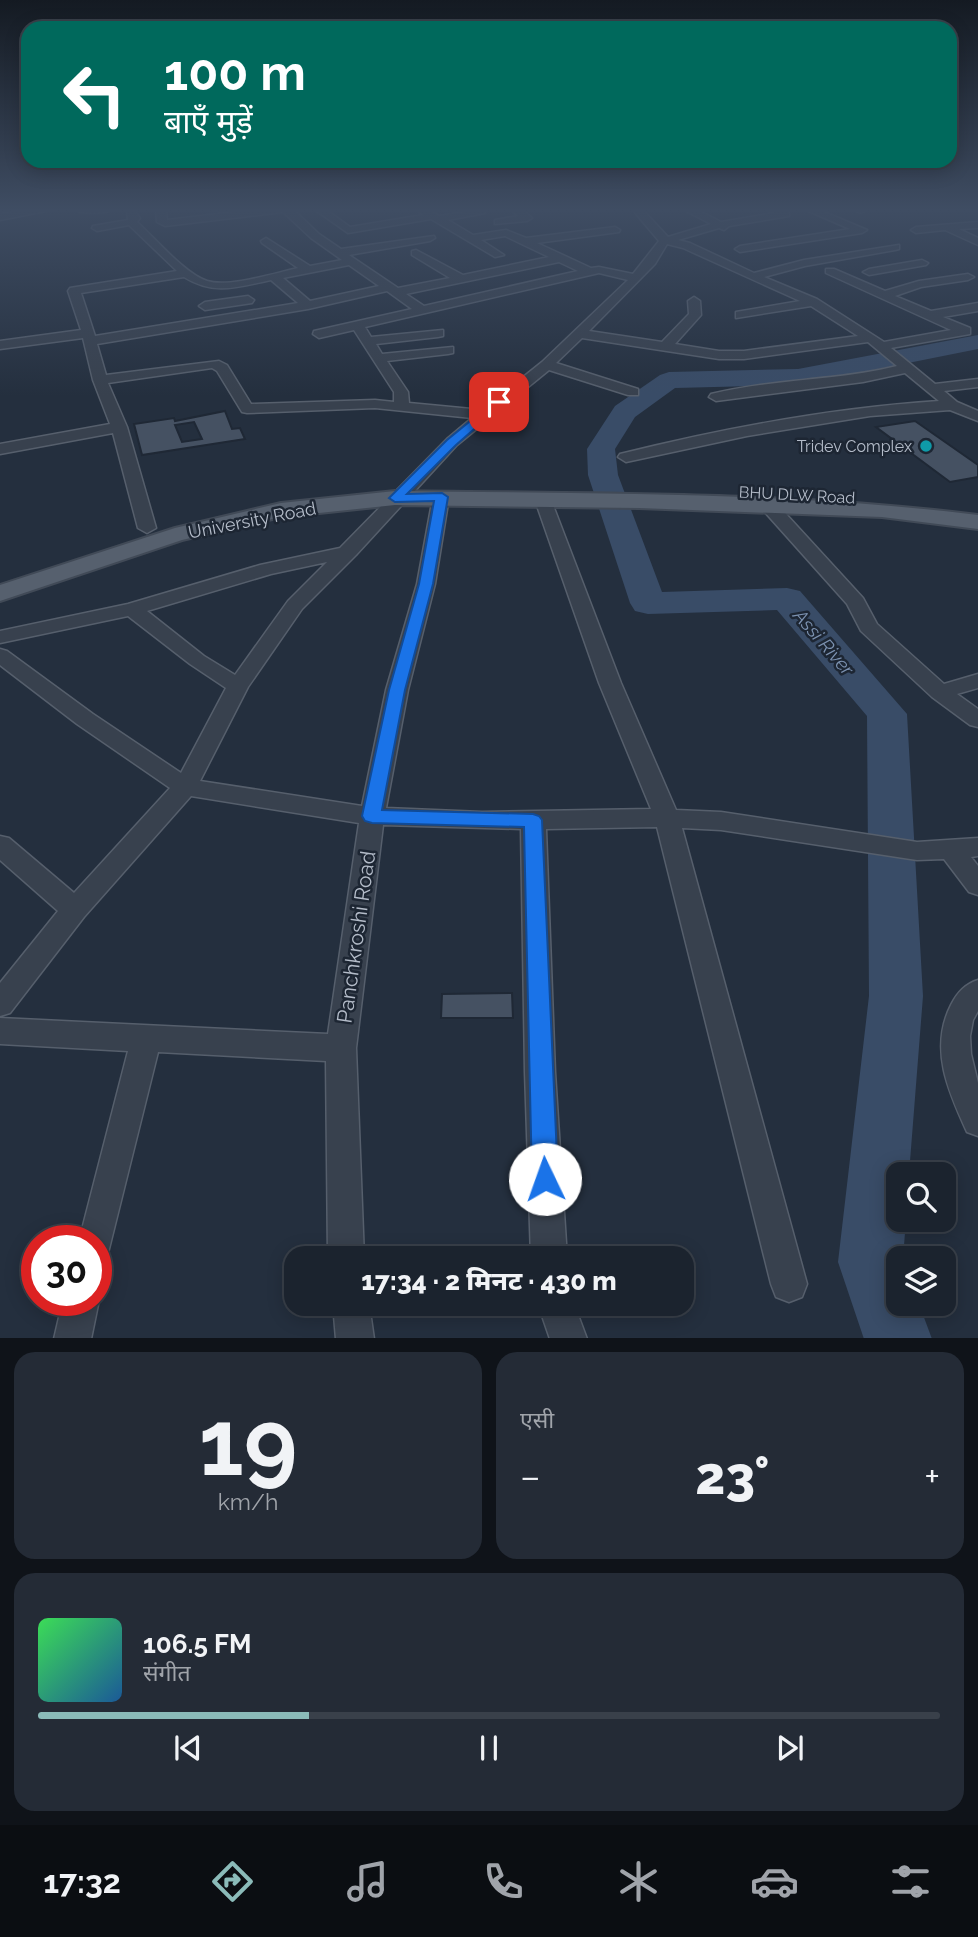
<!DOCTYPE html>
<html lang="hi">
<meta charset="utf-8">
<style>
body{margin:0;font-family:Raleway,"Noto Sans Devanagari",sans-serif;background:#242b36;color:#f1f3f6;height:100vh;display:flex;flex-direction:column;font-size:26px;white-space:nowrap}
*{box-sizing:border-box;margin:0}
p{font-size:23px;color:#a0a4aa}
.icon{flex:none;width:38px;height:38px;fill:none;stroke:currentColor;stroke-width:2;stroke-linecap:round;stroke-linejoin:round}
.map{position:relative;height:1338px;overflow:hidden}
.sheet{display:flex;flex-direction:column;gap:14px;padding:14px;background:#0f1319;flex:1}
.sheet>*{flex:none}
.guide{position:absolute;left:21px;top:21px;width:936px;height:147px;border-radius:21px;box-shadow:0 4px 18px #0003,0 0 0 2px #39404a;background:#00695c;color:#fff;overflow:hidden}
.fabs{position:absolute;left:886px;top:1162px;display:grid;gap:14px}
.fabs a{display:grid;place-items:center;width:70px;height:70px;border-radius:14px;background:#1b232e;box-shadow:0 4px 18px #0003,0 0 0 2px #39404a;font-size:35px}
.speed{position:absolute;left:21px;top:1225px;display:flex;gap:14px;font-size:35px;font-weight:700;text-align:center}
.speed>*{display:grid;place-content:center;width:91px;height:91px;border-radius:50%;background:#1b232e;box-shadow:0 4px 18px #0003,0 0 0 2px #39404a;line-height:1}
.speed .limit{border:10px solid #d22;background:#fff;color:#111}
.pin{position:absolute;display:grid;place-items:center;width:60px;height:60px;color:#fff;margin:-30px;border-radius:14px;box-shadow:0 4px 10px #0006}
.me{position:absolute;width:77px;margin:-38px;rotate:357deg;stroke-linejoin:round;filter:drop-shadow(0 0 5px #0008)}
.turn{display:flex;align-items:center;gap:24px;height:147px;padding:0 28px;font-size:32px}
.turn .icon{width:91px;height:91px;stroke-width:2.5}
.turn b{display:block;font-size:49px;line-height:60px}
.big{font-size:52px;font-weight:800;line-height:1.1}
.sheet .card{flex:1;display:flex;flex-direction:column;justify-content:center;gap:10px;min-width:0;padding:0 24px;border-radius:21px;background:#242b36}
.sheet .dial{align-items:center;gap:0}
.dial b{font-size:91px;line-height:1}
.song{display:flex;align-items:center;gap:21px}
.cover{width:84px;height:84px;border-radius:10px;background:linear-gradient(135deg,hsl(130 70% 55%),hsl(210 70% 35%))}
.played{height:7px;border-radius:4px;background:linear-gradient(90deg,#8bbbb9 30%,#39404a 30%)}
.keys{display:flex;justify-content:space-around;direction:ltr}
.heat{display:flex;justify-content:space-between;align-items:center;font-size:38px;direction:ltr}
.sheet .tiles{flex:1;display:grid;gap:14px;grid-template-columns:1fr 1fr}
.card:last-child{grid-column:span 2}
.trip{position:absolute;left:284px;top:1246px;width:410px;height:70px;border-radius:21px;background:#1b232e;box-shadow:0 4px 18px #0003,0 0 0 2px #39404a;font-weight:800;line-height:70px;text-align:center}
.dock{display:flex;height:112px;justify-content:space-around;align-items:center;background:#0b0e12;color:#a0a4aa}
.dock .icon{width:49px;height:49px}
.dock .active{color:#8bbbb9}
.dock b{font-size:32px;color:#f1f3f6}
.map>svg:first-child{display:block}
</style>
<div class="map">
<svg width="978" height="1339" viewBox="0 0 978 1339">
<rect width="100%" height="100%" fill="#242f3e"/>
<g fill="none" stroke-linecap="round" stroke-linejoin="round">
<path fill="#394c67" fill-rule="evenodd" d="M978 335V349L798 385 675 388 635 417 615 449 618 475 662 592 787 588 800 591 907 714 923 996 909 1174H898V1220H906L903 1258H898V1304H919L932 1339H864L838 1262 869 996 867 716 777 610 648 614 635 611 630 603 588 475 587 449 615 406 660 375 669 372 798 369Z"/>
</g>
<path fill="#455162" stroke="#1f2835" stroke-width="2" fill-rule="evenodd" d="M225 411 232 429 240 428 245 439 142 455 134 424 174 418 175 421ZM194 422 202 439 182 442 175 425Z
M915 421 978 465V477L950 482 876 427Z
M512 993 513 1018H441L442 994Z"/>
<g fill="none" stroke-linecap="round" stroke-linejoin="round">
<g stroke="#565f6c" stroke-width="3">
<path id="minor" d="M33 209H56L0 220V214Z
M71 209H115C105 214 81 214 71 209Z
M156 209H166L167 220 261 209H293L319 234 341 249 434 236 435 238 430 241 349 255 398 288 450 278 412 255V251L416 250 463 275 549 257 505 236 481 240 504 255 495 257 431 219 348 233 314 209H325L350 227 423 215 416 209H428L439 216 485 209V213L448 220 473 235 506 230 526 238 615 227 620 230 619 232 537 243 591 268 599 267 633 274 659 241 632 209H642L668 237 711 224 688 212 687 209H696L721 222 774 213 772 209H789V216L729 226 724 230 719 228 678 240 690 243 754 273 804 260 899 245V249L895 250 805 266 764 277 817 299 884 342 951 330 826 273V269H834L885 291 919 281 968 274 974 277 968 280 921 287 895 296 931 311 978 303V311L943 317 970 328V334L891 348 935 384 978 379V387L944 391 957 402 978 411V421L950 410 870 416 747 436 626 462 618 457 620 454C725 428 832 408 939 401L905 373 863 382 716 401 709 397 711 394C772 379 836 381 897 366L868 342 744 359H719L582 338 556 363 638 389V395H628L549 370 457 445 356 555 302 609 248 687 200 781 362 806 386 690 417 584 433 497 441 492 449 497 435 584 408 690 386 808 482 812 651 809 599 683 535 500 543 495 551 500 621 683 676 810 721 812 917 842 978 838V856L971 857 978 866V895L969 892 944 859 917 860 721 830 682 828 807 1284 802 1297 789 1302 776 1297 771 1284 657 827 546 829 555 1072 567 1258H531L525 1072 521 829 383 825 356 1048 364 1258H328L326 1061 158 1052 108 1253 96 1258V1241H79L128 1051 0 1044V1018L328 1034 359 823 191 796 84 917 10 1013 0 1016V983L58 911 0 860V836L9 838 74 893 170 788 77 724 0 665V649L7 651 93 714 181 773 226 688 190 664 128 616 0 643V631L128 604 260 565 340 548 447 439 472 418 375 408 247 413 242 412 217 371 212 368 108 383 127 427 156 528 147 533 138 528 113 433 0 454V444L110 424 93 380 83 338 0 349V341L81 330 68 291 70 288 177 271 129 225 97 231 92 228 93 226 128 220 127 211H135L140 218 137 222C155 238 185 274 207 281 229 288 275 273 298 268L262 243 261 241 266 238 310 266 342 260 311 238 283 212 165 226 157 222ZM667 244 683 248 800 301 736 312V318L811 306 858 336 744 351H719L675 344 701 315 700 301 694 297 688 301 689 314 662 342 589 331 655 264ZM559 262 578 271 424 306 406 294ZM349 265 379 286 310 301 283 278ZM599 273 628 280 542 362 482 410 409 403 408 392 387 361 448 354 453 353V347L382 354 376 344 438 337 443 336V330L371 337 365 327ZM184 277C215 296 237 287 271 280L298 303 95 336 81 293ZM387 291 412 309 314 331 313 334 319 338 354 330 394 392V402L375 400 251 404 227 365 219 361 106 375 97 344 308 309ZM327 562 288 601 235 675 204 656 147 611 271 574Z
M510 209H521L532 218 527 221 495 224V220L518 216Z
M804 209H817L867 230 862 233 740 252 735 249 740 246 850 229Z
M852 209H865L866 210 861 213Z
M978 222V228L959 229 978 238V245L945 230 916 233 911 230 916 227Z
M922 260 928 263 926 265 869 275 863 272 869 269Z
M248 296 254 300 252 303 205 310 199 306 205 302Z
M769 501 775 502 863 598 877 624 944 684 978 674V688L957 694 978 709V727L970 725 932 697 861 631 847 604 763 510 760 506 763 502Z
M978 980V1011L973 1020 970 1036 971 1054 978 1083V1136L967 1132C948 1091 929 1048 951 1005 957 993 965 984 978 980Z
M96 1293 99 1300 91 1339H54L63 1300H96Z
M333 1304H369L374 1339H336Z
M538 1304H574L587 1339H550Z"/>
</g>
<g stroke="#414a57" stroke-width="4">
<path id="major" d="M395 491C589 494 785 491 978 515V529L882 517 639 508 395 505 281 517 182 540 0 601V585L175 528 281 503Z"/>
</g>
<use href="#minor" fill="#38414e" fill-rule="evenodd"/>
<use href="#major" fill="#56606e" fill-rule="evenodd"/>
</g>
<linearGradient id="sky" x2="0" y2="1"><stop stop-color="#141a22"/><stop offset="0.53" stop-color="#3f4d63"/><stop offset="1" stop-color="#3f4d63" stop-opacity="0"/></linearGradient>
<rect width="978" height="396" fill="url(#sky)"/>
<path fill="#1a73e8" stroke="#114b97" stroke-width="2" d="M496 400 505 402 456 445 407 494 442 493 448 497 433 584 405 690 382 810 533 814 539 816 542 820 558 1179 554 1187 545 1191 536 1187 532 1179 524 827 372 823 365 821 362 816 389 690 419 584 434 501 395 502 389 498 447 440Z"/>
<circle fill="#0f9aa8" stroke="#1d2633" stroke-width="2.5" cx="926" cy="446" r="7"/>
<g text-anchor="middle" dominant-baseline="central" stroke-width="5" stroke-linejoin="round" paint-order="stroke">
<g font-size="16" fill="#b4bcc9" stroke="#1d2633" text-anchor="end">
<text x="912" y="446">Tridev Complex</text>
</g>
<g font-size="16" fill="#b4bcc9" stroke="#1d2633">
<text transform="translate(797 495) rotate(3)">BHU DLW Road</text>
</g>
<g font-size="18" fill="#b4bcc9" stroke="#1d2633">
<text transform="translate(252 520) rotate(-11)">University Road</text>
</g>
<g font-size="19" font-style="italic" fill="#7c92b1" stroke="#1d2633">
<text transform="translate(824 642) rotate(49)">Assi River</text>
</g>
<g font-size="21" fill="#b4bcc9" stroke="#1d2633">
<text transform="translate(356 937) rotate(-82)">Panchkroshi Road</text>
</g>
</g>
</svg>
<div class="fabs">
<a><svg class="icon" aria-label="search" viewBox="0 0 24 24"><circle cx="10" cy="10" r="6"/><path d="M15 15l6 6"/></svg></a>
<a><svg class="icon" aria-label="layers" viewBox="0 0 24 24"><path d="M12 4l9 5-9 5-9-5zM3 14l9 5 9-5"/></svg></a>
</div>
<div class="speed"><div class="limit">30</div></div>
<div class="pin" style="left:499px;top:402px;background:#d93025"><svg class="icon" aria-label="arrive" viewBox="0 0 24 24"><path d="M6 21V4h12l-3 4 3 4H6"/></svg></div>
<svg class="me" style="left:545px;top:1179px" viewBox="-20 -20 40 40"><circle r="19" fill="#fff"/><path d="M0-13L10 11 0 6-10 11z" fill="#1a73e8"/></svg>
<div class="trip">17:34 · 2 मिनट · 430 m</div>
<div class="guide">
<div class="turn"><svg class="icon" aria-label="left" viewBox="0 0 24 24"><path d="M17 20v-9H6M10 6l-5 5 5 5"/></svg><div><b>100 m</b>बाएँ मुड़ें</div></div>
</div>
</div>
<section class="sheet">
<div class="tiles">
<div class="card dial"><b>19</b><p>km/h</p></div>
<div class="card"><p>एसी</p>
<div class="heat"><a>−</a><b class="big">23°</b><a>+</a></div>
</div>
<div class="card">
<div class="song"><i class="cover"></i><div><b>106.5 FM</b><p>संगीत</p></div></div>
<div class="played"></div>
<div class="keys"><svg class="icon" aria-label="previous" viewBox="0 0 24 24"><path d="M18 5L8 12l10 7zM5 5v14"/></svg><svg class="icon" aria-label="pause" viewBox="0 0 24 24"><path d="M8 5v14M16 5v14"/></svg><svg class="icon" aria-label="next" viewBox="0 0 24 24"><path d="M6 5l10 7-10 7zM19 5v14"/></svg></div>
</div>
</div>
</section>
<nav class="dock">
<b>17:32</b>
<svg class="icon active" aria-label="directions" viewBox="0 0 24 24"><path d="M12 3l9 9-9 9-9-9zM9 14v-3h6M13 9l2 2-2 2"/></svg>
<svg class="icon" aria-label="music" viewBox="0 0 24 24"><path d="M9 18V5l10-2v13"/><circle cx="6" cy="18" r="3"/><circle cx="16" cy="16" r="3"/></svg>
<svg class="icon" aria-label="phone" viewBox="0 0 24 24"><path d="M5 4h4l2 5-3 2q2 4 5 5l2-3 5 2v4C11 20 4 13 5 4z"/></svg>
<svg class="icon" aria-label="climate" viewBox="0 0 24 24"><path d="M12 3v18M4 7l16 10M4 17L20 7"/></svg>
<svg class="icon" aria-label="car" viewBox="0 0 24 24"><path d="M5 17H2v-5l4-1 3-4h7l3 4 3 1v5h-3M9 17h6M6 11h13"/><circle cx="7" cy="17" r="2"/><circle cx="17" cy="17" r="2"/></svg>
<svg class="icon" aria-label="filters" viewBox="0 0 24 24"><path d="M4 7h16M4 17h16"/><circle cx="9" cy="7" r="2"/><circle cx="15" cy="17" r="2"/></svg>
</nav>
